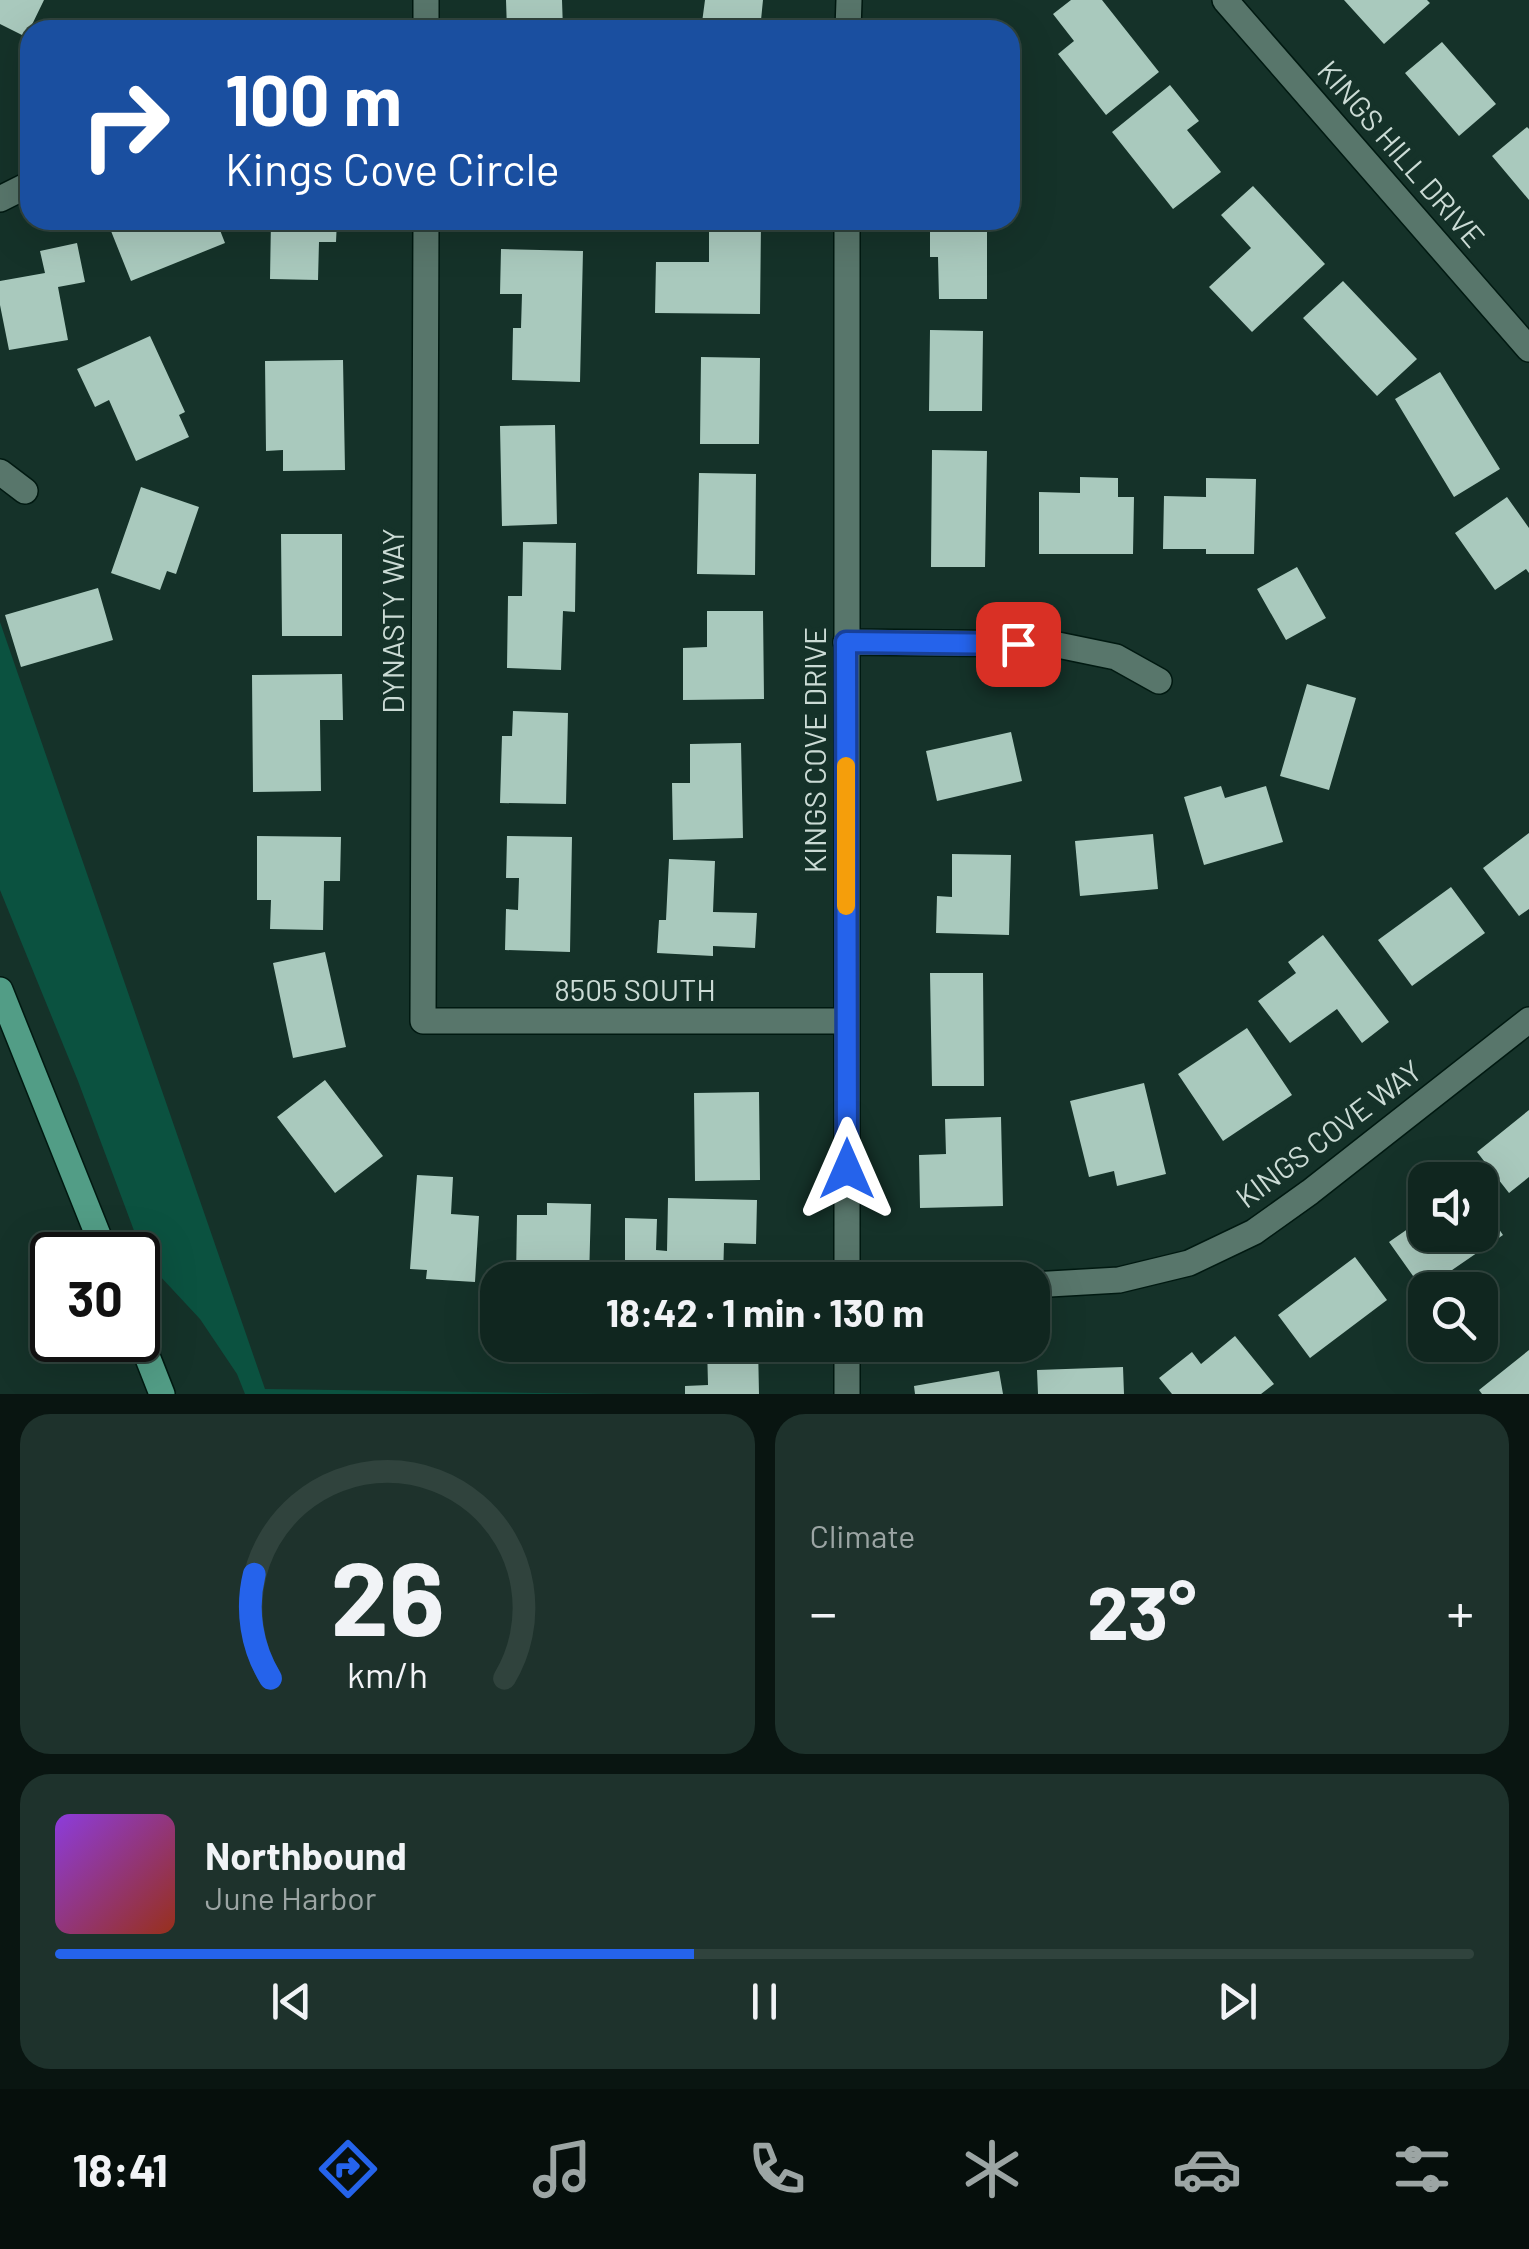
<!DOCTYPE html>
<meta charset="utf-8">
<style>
body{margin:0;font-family:Barlow,sans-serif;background:#1e322c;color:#f1f3f6;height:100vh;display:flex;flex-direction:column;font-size:38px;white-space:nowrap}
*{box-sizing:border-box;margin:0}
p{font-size:32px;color:#9ca5a4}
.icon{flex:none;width:55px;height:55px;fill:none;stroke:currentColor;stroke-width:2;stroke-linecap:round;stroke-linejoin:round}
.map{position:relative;height:1394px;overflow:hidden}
.panel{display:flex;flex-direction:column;gap:20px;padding:20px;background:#091511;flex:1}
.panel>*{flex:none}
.guide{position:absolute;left:20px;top:20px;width:1000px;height:210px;border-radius:30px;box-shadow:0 10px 40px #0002,0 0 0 2px #30433d;background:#1a4fa0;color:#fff;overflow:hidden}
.controls{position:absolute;left:1408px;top:1162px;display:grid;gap:20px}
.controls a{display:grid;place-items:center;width:90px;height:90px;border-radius:20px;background:#10261f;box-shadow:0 10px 40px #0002,0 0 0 2px #30433d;font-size:50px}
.speed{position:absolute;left:30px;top:1232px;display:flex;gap:20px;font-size:50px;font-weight:700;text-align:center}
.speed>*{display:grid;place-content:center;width:130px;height:130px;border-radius:50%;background:#10261f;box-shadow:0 10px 40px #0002,0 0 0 2px #30433d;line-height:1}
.speed .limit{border:5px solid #111;border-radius:15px;background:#fff;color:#111}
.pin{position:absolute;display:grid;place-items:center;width:85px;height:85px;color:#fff;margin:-42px;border-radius:20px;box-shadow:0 5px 15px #0006}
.me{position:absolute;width:110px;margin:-55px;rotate:0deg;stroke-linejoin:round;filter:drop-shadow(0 0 8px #0008)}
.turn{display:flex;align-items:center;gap:35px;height:210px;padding:0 40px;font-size:45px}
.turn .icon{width:130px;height:130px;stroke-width:2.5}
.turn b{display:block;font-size:70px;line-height:85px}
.big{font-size:75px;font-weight:700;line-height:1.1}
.panel .card{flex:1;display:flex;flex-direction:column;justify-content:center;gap:15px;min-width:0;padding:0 35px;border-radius:30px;background:#1e322c}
.panel .dial{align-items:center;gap:0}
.dial svg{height:260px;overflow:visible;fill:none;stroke:#30433d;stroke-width:7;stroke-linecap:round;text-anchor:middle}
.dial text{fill:#f1f3f6;stroke:none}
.song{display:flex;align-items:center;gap:30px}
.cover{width:120px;height:120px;border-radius:15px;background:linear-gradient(135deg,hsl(270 70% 55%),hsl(10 70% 35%))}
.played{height:10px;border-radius:5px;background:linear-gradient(90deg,#2563eb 45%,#30433d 45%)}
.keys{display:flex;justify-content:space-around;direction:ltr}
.heat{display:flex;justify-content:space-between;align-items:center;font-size:55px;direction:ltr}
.panel .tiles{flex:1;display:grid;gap:20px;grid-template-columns:1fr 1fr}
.card:last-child{grid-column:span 2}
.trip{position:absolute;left:480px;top:1262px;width:570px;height:100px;border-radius:30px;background:#10261f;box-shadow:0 10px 40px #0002,0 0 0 2px #30433d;font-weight:700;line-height:100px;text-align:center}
.tabs{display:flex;height:160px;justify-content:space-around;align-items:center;background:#060f0c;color:#9ca5a4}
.tabs .icon{width:70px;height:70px}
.tabs .selected{color:#2563eb}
.tabs b{font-size:45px;color:#f1f3f6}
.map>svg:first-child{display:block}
</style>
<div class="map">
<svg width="1529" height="1394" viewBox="0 0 1529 1394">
<rect width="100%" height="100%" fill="#153229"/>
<path fill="#0b5240" d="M0 622 265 1389 606 1394H245L237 1374 200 1319 145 1260 78 1081 0 890Z"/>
<path fill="#a9c9bd" d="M0 0H44L26 37 0 24Z
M506 0H562L563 30H507Z
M705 0H763L760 30H701Z
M1071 0H1102L1159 72 1106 115 1058 54 1074 41 1053 14Z
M1344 0H1427L1430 3 1384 44Z
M1442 42 1496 104 1459 136 1405 73Z
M1170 85 1199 121 1187 130 1221 172 1173 209 1112 132Z
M1527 127 1529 129V200L1492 156Z
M1253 186 1325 264 1252 332 1209 287 1251 248 1221 215Z
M124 220H216L225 243 131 281 109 226Z
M271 220H337L336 242H319L318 280 270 279Z
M508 220H572V226L508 225Z
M930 220H987V299H939L938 257H930Z
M709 223H761L760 314 655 313 656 262H709Z
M77 243 85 282 58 287 68 340 9 350 0 305V281L45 273 40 251Z
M501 249 583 251 580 382 512 380 513 328H521L522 294H500Z
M1343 281 1417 359 1377 396 1303 318Z
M930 330 983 331 982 411H929Z
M150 336 185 412 179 415 189 437 136 461 109 400 95 407 77 369Z
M701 357 760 358 759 444H700Z
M343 360 345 470 283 471V450L266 451 265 361Z
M1440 372 1500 469 1454 497 1395 399Z
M555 425 557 524 502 526 500 426Z
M932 450 987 451 985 567H931Z
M699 473 756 474 755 575 697 574Z
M1080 477 1118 478V497H1134L1133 554H1039V492L1080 493Z
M1206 478 1256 479 1254 554H1206V549H1163L1164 496 1206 497Z
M141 487 199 507 176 574 167 571 160 590 111 573Z
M1507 497 1529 528V573L1526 569 1495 590 1455 533Z
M281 534H342V636H282Z
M523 542 576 543 575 612 563 611 561 670 507 668 508 596H522Z
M1297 567 1326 618 1286 640 1257 589Z
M98 588 113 640 21 667 5 615Z
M707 611H763L764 699 683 700V648L707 647Z
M342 674 343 720H320L321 791 253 792 252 675Z
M1307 684 1356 698 1329 790 1280 776Z
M513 711 568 713 566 804 500 803 502 736H512Z
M1011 732 1022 781 937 801 926 751Z
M741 743 743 838 673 840 672 783H690V744Z
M1221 786 1225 798 1266 786 1283 842 1204 865 1184 797Z
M1529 833V909L1519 916 1483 868Z
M1153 834 1158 889 1080 896 1075 841Z
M257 836 341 837 340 881H324L323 930 270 929 271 900H257Z
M507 836 572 837 570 952 505 950 506 909 518 910 519 878H506Z
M952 854 1011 855 1009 935 936 933 937 896 952 897Z
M669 859 715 861 713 912 757 913 755 948 713 946V956L657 953 659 920H666Z
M1451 887 1485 933 1412 986 1378 940Z
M1323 935 1389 1022 1362 1043 1337 1009 1290 1043 1258 1001 1296 973 1288 962Z
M325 952 346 1047 293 1058 273 963Z
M930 973H983L984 1086H932Z
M1247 1028 1292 1095 1223 1141 1178 1074Z
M325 1080 383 1156 335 1193 277 1117Z
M1144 1083 1166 1174 1117 1186 1114 1171 1089 1177 1070 1101Z
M759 1092 760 1180 695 1181 694 1093Z
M1529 1110V1177L1509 1193 1477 1152Z
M1001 1117 1003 1206 920 1208 919 1155 946 1154 945 1119Z
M417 1175 453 1177 451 1214 479 1216 475 1282 426 1279 427 1270 410 1269Z
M668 1198 757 1200 756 1244 724 1243 723 1280H652V1260H625V1218L657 1219 656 1250 667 1251Z
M1480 1202 1503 1235 1423 1290 1389 1242 1425 1217V1235H1480Z
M547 1203 591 1204 589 1280H516L517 1215H547Z
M1355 1257 1387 1300 1310 1358 1278 1315Z
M1235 1336 1274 1384 1261 1394H1172L1159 1378 1192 1352 1201 1364Z
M707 1345H758L759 1394H685V1386L708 1385Z
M1529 1350V1394H1482L1479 1390Z
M1123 1367 1124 1394H1038L1037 1370Z
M999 1371 1003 1394H915L914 1386Z"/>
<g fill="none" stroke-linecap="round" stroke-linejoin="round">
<g stroke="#001911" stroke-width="28">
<path id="minor" d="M426 0V30
M1225 0 1529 349
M848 30 849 0
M0 199 30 184
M426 220 423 1021H847
M0 472 25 491
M846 642 1053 644 1116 657 1159 681
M847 1280V220
M1032 1285 1119 1280 1189 1263 1254 1232 1310 1192 1529 1020
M847 1345V1394"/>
</g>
<g stroke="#001911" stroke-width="28">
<path id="primary" d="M0 990 106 1255
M138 1333 162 1394"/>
</g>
<use href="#minor" stroke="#58766b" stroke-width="25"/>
<use href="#primary" stroke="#529d86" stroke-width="25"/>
</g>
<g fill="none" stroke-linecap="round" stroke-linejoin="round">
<g stroke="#184099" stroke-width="25">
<path id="route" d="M847 1169 846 642 1018 644"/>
</g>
<use href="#route" stroke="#2563eb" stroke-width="18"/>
<path stroke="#f59e0b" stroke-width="18" d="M846 766V906"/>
</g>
<g text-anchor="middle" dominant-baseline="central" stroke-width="10" stroke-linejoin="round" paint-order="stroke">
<g font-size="30" fill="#cbdbd5" stroke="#153229">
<text transform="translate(1402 153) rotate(49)">KINGS HILL DRIVE</text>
<text transform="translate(392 621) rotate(-90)">DYNASTY WAY</text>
<text transform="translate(814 750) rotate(-90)">KINGS COVE DRIVE</text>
<text x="635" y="989">8505 SOUTH</text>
<text transform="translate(1328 1133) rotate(-37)">KINGS COVE WAY</text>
</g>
</g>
</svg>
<div class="controls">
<a><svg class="icon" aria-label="sound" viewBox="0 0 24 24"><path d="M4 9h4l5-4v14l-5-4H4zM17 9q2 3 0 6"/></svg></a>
<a><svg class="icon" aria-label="search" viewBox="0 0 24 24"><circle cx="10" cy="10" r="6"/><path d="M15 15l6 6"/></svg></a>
</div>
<div class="speed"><div class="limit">30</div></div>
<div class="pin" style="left:1018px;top:644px;background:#d93025"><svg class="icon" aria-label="arrive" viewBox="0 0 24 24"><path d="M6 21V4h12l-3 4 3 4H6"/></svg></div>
<svg class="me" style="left:847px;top:1169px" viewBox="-20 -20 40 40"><path d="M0-17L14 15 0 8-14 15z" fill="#2563eb" stroke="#fff" stroke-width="4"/></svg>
<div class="trip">18:42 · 1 min · 130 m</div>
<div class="guide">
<div class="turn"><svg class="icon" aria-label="right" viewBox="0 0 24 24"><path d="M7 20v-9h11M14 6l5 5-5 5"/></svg><div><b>100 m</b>Kings Cove Circle</div></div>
</div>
</div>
<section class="panel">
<div class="tiles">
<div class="card dial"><svg viewBox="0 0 100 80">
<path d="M14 69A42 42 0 1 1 86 69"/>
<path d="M14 69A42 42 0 0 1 9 37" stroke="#2563eb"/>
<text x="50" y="56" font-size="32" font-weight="700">26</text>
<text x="50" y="72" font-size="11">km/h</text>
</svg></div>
<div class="card"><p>Climate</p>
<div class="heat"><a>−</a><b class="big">23°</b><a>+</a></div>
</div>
<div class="card">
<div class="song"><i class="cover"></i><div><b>Northbound</b><p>June Harbor</p></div></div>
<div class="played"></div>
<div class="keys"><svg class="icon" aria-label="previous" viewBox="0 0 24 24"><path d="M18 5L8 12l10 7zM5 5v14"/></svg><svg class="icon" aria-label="pause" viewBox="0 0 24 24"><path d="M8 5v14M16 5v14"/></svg><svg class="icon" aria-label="next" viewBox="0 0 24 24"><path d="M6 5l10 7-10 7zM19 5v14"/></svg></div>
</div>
</div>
</section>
<nav class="tabs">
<b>18:41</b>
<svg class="icon selected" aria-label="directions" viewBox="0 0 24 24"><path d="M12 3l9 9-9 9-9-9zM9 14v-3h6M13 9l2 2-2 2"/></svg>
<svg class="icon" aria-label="music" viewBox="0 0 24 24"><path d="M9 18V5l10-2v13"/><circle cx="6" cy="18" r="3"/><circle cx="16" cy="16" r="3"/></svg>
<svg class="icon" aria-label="phone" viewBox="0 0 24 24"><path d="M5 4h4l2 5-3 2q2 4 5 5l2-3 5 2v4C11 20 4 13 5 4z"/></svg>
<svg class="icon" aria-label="climate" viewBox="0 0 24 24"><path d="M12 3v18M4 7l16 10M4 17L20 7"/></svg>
<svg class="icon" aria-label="car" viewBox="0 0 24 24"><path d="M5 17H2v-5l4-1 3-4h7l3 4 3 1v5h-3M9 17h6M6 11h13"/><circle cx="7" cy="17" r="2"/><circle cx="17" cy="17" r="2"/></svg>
<svg class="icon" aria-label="filters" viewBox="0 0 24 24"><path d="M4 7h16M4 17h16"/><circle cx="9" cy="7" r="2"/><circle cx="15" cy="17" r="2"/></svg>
</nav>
